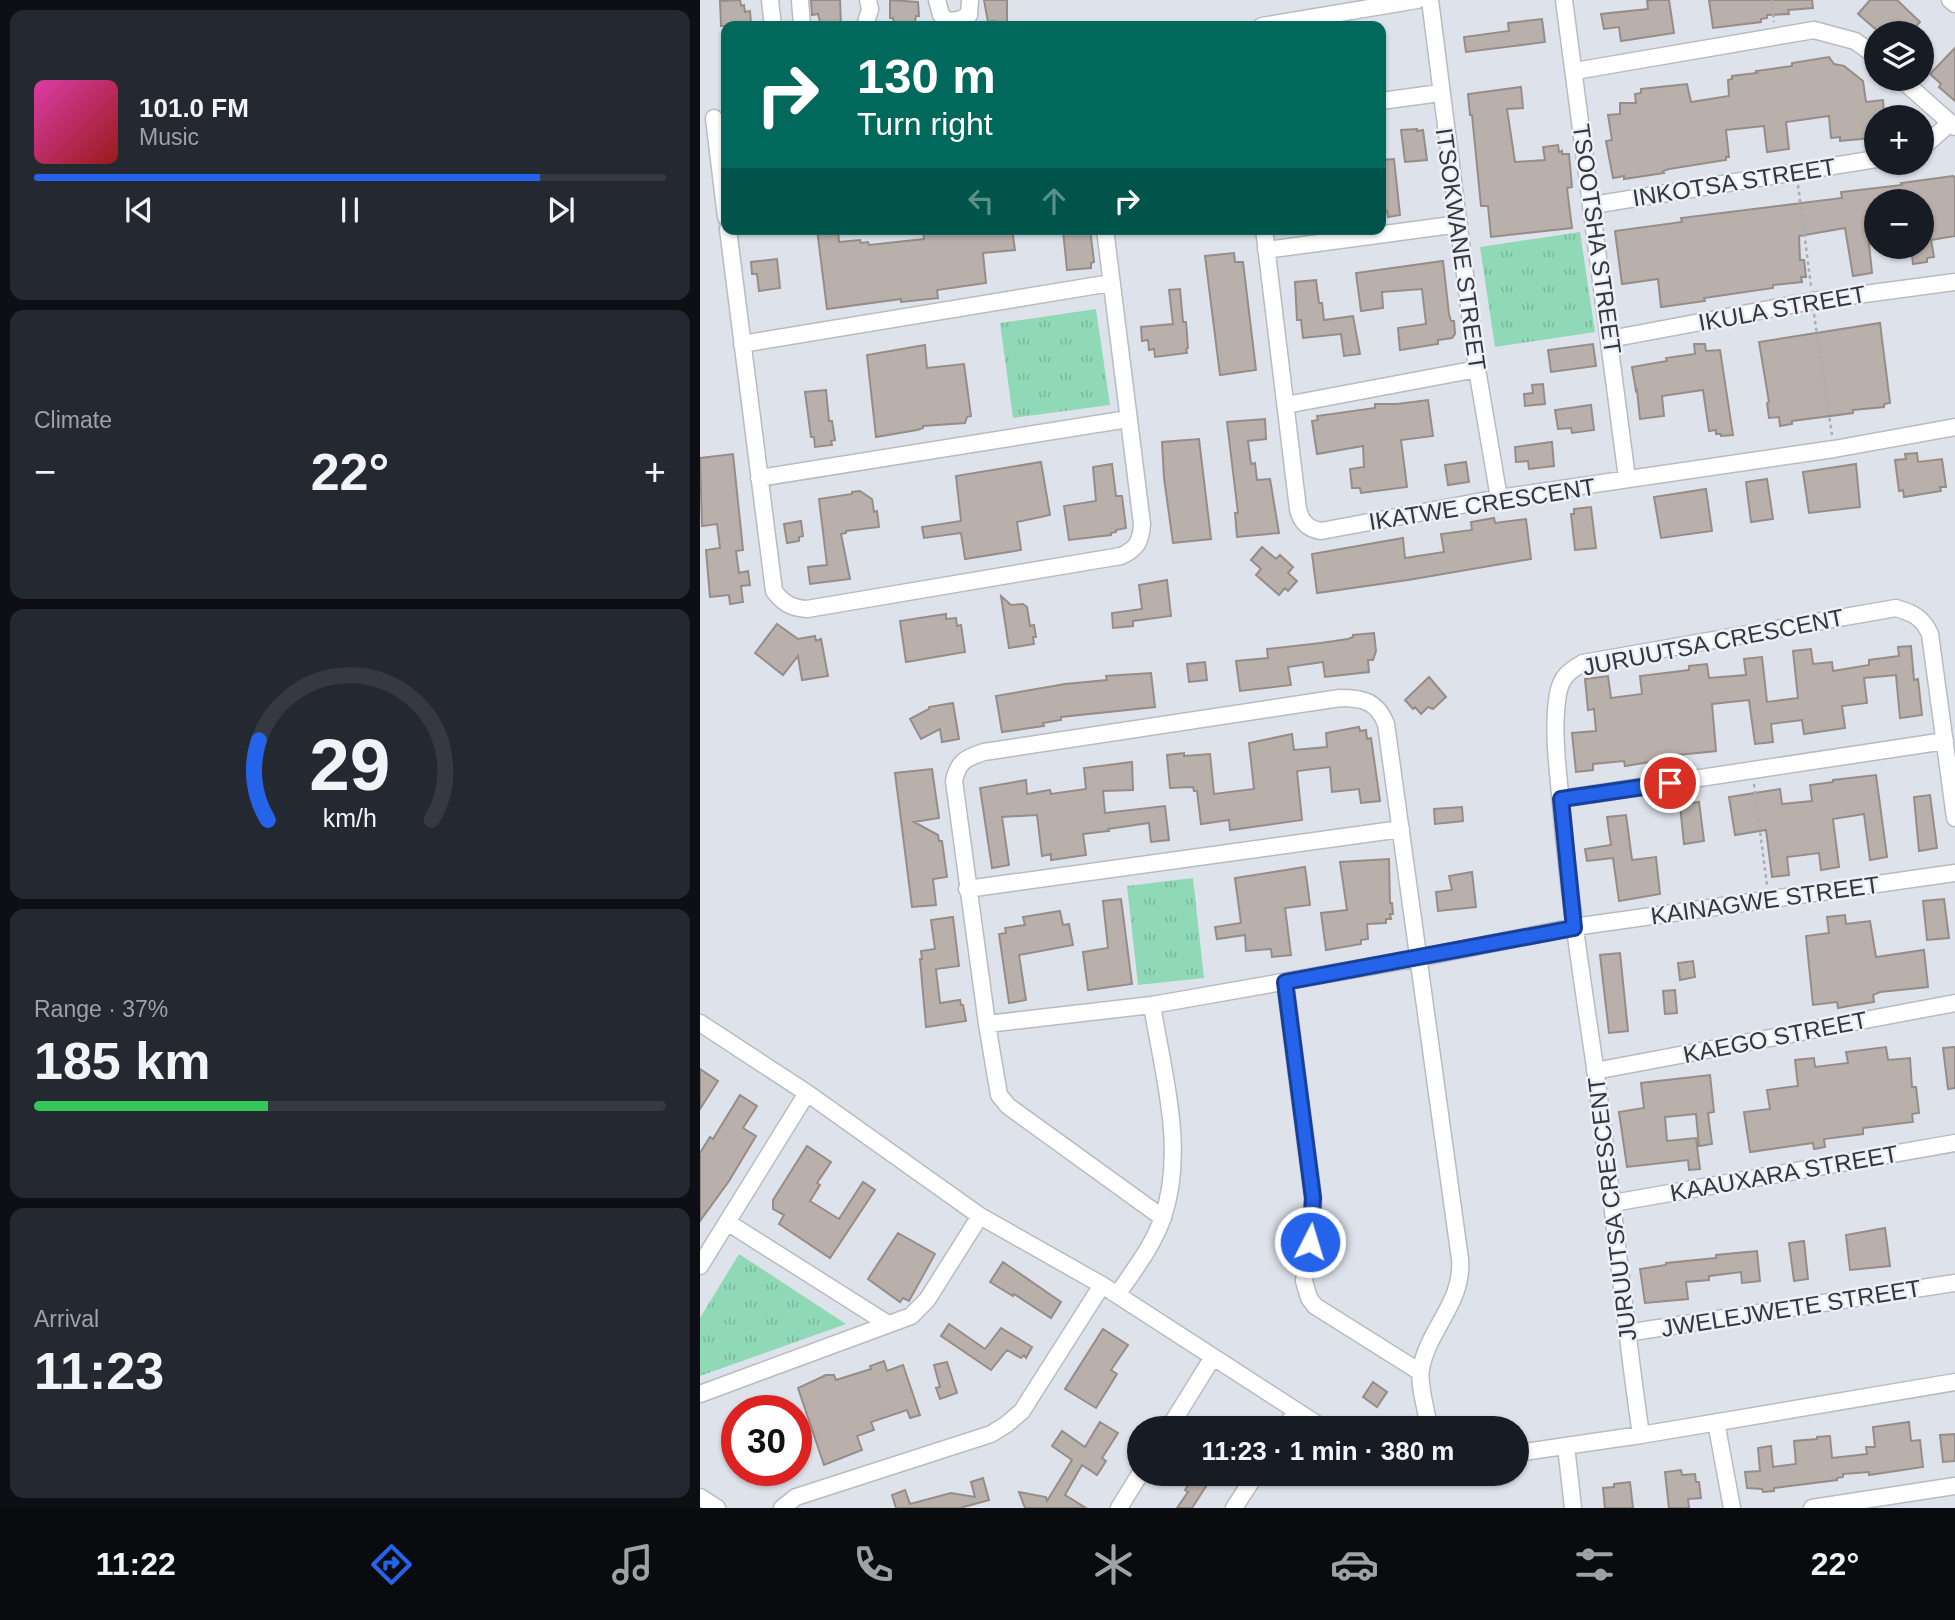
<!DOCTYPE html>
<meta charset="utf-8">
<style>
body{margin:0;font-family:Helvetica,sans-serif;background:#242831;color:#f1f3f6;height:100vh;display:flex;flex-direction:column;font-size:26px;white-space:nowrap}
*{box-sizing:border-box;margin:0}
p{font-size:23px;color:#9ea1a6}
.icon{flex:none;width:38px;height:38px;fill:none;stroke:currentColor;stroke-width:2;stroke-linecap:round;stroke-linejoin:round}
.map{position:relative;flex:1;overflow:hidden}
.panel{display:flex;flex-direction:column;gap:10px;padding:10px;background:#0d0f14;width:700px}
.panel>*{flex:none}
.guide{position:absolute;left:21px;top:21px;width:665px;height:214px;border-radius:14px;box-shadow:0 2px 5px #0004;background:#00695c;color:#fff;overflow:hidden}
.buttons{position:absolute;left:1164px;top:21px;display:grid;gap:14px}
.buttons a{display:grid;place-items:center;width:70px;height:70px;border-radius:50%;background:#171b24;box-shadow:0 2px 5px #0004;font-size:35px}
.speed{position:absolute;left:21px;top:1395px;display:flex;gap:14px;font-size:35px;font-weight:700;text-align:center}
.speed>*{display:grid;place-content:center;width:91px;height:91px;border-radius:50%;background:#171b24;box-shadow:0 2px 5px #0004;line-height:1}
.speed .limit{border:10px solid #d22;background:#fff;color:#111}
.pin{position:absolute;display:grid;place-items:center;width:60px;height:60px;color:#fff;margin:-30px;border:4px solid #fff;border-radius:50%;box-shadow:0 2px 7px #0007}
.me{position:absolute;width:77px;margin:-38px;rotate:5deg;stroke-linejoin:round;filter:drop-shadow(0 0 5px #0008)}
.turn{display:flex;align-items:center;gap:24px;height:147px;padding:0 21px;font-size:32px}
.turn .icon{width:91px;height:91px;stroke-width:2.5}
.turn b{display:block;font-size:49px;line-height:60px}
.lanes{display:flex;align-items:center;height:66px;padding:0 21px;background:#0003;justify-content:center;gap:35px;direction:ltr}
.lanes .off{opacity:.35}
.big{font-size:52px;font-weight:700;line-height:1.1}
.panel .card{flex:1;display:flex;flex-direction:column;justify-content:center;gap:10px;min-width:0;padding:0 24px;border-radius:14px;background:#242831}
.panel .dial{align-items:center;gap:0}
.dial svg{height:182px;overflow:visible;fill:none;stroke:#363941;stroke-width:7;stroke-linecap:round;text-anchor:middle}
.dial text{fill:#f1f3f6;stroke:none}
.song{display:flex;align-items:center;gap:21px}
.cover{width:84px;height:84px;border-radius:10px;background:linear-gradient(135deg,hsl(320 70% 55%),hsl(0 70% 35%))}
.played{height:7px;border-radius:4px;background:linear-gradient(90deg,#2563eb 80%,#363941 80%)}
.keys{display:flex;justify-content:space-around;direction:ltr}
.heat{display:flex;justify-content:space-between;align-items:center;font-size:38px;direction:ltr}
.charge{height:10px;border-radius:5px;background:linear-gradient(90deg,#34c759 37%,#363941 0)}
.trip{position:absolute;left:427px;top:1416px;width:402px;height:70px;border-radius:35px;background:#171b24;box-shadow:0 2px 5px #0004;font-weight:700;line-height:70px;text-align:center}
.menu{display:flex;height:112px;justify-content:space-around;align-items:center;background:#090b0e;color:#9ea1a6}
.menu .icon{width:49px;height:49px}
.menu .selected{color:#2563eb}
.menu b{font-size:32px;color:#f1f3f6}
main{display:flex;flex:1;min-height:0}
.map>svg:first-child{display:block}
</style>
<main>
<section class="panel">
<div class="card">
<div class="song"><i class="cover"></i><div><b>101.0 FM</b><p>Music</p></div></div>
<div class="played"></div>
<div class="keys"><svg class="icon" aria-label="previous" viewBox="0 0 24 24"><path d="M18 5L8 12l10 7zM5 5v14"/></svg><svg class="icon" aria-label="pause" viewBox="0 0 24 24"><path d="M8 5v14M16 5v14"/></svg><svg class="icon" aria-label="next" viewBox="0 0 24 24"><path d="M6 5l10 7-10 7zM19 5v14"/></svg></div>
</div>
<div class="card"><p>Climate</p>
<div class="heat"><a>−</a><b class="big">22°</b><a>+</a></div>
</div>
<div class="card dial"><svg viewBox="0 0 100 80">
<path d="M14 69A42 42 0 1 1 86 69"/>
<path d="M14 69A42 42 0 0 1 10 34" stroke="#2563eb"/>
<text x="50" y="56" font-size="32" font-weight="700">29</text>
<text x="50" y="72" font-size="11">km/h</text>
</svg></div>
<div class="card"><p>Range · 37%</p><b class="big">185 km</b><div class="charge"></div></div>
<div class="card"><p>Arrival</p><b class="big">11:23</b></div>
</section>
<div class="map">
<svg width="1255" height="1508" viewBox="0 0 1255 1508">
<defs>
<pattern id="grass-tufts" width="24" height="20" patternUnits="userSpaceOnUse" patternTransform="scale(1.75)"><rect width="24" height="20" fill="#90d9b7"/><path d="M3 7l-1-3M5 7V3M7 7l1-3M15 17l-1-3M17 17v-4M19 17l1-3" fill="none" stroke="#7dbb9e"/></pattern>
</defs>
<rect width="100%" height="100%" fill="#dee2eb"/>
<path fill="url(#grass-tufts)" d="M880 232 895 332 795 347 780 247Z
M396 309 410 405 313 418 300 323Z
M493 878 504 978 438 985 427 886Z
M39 1254 146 1324 0 1376V1318Z"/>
<path fill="#bab0ab" stroke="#968c88" stroke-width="2" d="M40 0 41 6 44 5 45 12 50 11 51 24 48 26H21L20 1Z
M111 0H140L141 26H121L118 14 112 15Z
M190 0 218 2 219 16H216L214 26H194L193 18H190Z
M284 0H307V24L296 25 295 21 288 22Z
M953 0H969L974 33 921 41 919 27 904 29 901 14 948 9 947 1Z
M1009 0H1112L1113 8 1088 10 1089 14 1067 15V18L1061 19V22L1013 28Z
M1170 0H1197L1220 22 1210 33H1180L1158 14Z
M842 19 845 42 766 52 764 37 809 31 808 23Z
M1255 48V101L1239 87 1241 84 1230 74Z
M1129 57 1134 64 1144 66 1163 81 1166 102 1183 100 1184 117H1176V132L1172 133V138L1140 141V137L1131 138 1129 116 1086 122 1089 149 1067 152 1064 126 1026 130 1029 157H1026V160L969 169 963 171 964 173 924 179V176L913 178 906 141 912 140 908 115 920 114V103H936L935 94 941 93V89L987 84 991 102 1029 96 1028 80 1032 79V76L1057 73 1056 71 1092 66V63Z
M821 87 823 108 807 109 815 162 845 160 843 147 858 145 859 152 862 151V154H869L872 187 867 188 872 228 791 237 788 206H781L772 115H770L768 94Z
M717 129V131L723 130 727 160 705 162 701 130Z
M694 159 700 215 688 217 687 211 681 212V160Z
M1253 176 1255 178V236L1231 240 1234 257 1227 258V262L1213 264 1211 247H1222V201H1176V223L1167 224 1172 273 1153 276 1145 228 1099 236 1100 260H1104L1106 277H1101L1102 282 1073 285V288L1004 298 1005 301 961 307 958 279 922 284 915 231 982 222 981 218 1142 198 1141 192 1202 185 1201 183Z
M117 229H138L139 242 160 240 161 243 168 242 169 245 224 239 223 229H312L315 250 283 253 286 283 237 290 238 298 201 302V299L127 309Z
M384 229H390L394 262 391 263V268L367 270 363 231Z
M534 253 535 262H543L556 370 520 375 505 256Z
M77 259 80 288 59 291 57 274H52L51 262Z
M743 261 749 314 751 321H754L755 334 752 338 738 340V344L700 350 698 328 726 324 722 289 682 292 683 308 661 311 656 273Z
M616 280 619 303H622L624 320 653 316 660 354 644 356 641 334 603 338 601 320H597L595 282Z
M480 289 483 322H486L488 348 486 349 487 353 455 357 454 349 449 350 448 340 442 341 441 327 473 324 469 290Z
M1180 323 1190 403 1184 404V407L1153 410V413L1092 421V424L1080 426 1079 417 1069 418 1067 403 1069 402 1059 342Z
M893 344 896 366 851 372 848 350Z
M994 344H1005L1006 351 1020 350 1033 435 1021 436V434H1016V430L1009 431 1003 390 962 396 964 416 940 419 937 390 936 391 932 367 967 361 966 358 995 354Z
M225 345 227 368 264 364 271 416 267 417 265 423 223 426V428L217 430 176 437 167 355Z
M843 384 845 404 825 406 824 394 833 393 832 385Z
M126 390 129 421H132L135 440 131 441 132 445 115 447 114 437H111L105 392Z
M728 400 733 436 701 440 707 487 661 493 660 488H652L650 469 664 467 663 446 617 454 612 421 618 420 617 416 675 408V404H697Z
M891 405 894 430 872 433 871 428 858 429 855 410Z
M565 419 566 439 548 441 551 464 555 463 557 480 570 479 579 533 537 537 535 513H538L527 422Z
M499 439 511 539 473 543 464 478 462 442Z
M852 442 854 466 829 469 828 461 816 462 815 447Z
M1217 453 1218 462 1242 459 1246 487H1240L1241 491 1204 497 1203 490 1199 491 1195 460 1206 459 1205 454Z
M33 454 43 550 36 551 39 573 48 571 50 585 41 586 43 602 30 604 29 595 10 597 6 550 20 548 17 524 2 526 0 458Z
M341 462 350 515 317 522 321 550 265 559 261 533 224 538 222 527 261 521 256 476Z
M766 462 769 482 748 485 745 465Z
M412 464 416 496H422L426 528 416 530V532L411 533V535L369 540 364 506 396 501 393 467Z
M1156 464 1160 507 1109 513 1103 472Z
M1067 479 1073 519 1051 522 1046 482Z
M1006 489 1012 531 961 538 954 497Z
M160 491 172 499 174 512 177 511 179 527 146 531V533L141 534 150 579 110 584 108 567 127 565 119 499 152 494V492Z
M891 507 896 548 875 550 871 514H874V509Z
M794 518 795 523 826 519 831 559 708 580 617 593 612 554 703 538 705 558 744 552 741 534 772 530 771 522Z
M101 521 103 536 99 537V541L87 543 84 524Z
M562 547 576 559 580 555 593 567 588 573 597 581 588 591 585 588 579 595 556 575 561 569 551 560Z
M467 580 471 616 433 621V626L413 628 412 613 442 609 439 585Z
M301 596 311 605 323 604 327 607 330 626 334 625 336 637H333L334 644 309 648Z
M246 614V619L256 618 257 626 261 625 265 652 206 662 200 621Z
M77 624 98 639 115 636 116 641 121 639 128 676 102 680 98 656 83 675 55 653Z
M674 633 676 651 673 660H668L669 672 625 677 623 662 588 667 591 685 540 691 536 661 568 658 567 649 621 643 648 639 653 637V635Z
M1211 646 1214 680 1218 679 1222 715 1200 718 1196 675 1164 678 1167 703 1142 706 1145 728 1104 734 1102 720 1071 724 1073 742 1055 744 1049 700 1012 704 1016 751 968 756V759L925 766 924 761 893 764V770L876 772 872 733 896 731 894 709 888 710 885 679 908 676 911 698 942 694 940 676 989 670V666L1007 664 1009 678 1046 675 1044 659 1062 657 1067 702 1098 698 1093 651 1111 649 1113 664 1132 662 1133 671 1169 665V660L1199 656 1198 647Z
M505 662 507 680 489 682 487 664Z
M451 673 455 707 361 717V720L343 723 344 726 302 732 296 696 365 684 407 680 406 676Z
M729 677 746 697 733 709 728 707 721 714 715 707 713 709 705 700Z
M253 703 259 739 242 742 240 729 221 739 210 719 229 709V707Z
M659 727 660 731 666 730 667 739 671 738 680 801 661 803 659 789 632 792 630 767 597 771 602 820 530 830 529 820 501 824 497 791H494L493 787 470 788 467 755 484 753V756L510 754 514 794 554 789 549 743 592 734 594 750 627 747 626 733Z
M432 762 433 790 403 791 405 813 465 806 469 840 451 842 449 823 408 829 409 831 383 834 386 855 351 860V854L342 856 337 815 302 817 309 865 292 868 280 788 326 780 327 794 350 790 351 794 386 789 384 768Z
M232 769 239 818 214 822 238 835 239 841H242L247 877 233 879 236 905 212 907 195 773Z
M1176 775 1187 857 1170 860 1164 814 1133 819 1139 867 1121 870 1119 853 1087 857 1089 875 1072 877 1066 830 1035 835 1029 797 1080 789 1082 804 1112 801 1110 785 1133 782V780Z
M1230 795 1237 848 1219 851 1214 797Z
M999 802 1004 841 984 844 980 805Z
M762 807 763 821 735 824 734 809Z
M926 815 932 860 956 857 960 894 919 901 913 858 887 861 885 849 911 845 907 817Z
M689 859 690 903H692L693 914H690L691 919H686V923L667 924 668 939 661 940V944L626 950 621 913 647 910 640 862Z
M605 867 610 905 585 908 591 955 572 957 571 949 546 951 545 935 517 939 515 927 541 923 535 878Z
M772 872 776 907 738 911 736 892 752 890 749 876Z
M421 899 432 984 388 990 383 952 408 948 403 901Z
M1244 899 1249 938 1227 940 1223 901Z
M360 911 363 925 369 924 373 945 319 955 326 1000 309 1003 299 934 306 933 305 928 325 925 323 917Z
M1145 915 1146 924 1170 921 1176 957 1224 950 1228 987 1180 992 1173 995 1174 1002 1149 1006 1138 1008 1137 1002 1113 1005 1106 936 1129 933 1127 917Z
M253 917 259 966 236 969 240 1003 260 1000 261 1005H263L266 1021 226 1027 220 959H222L221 951 235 949 231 920Z
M920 953 928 1031 909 1033 900 955Z
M993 961 995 977 980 980 978 963Z
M975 990 977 1013 965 1014 963 991Z
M1186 1047 1188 1060 1210 1058 1212 1087H1216L1219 1113 1212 1114 1213 1122 1163 1128V1134L1124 1139 1125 1147 1114 1149 1113 1143 1050 1152 1044 1112 1070 1109 1067 1090 1098 1086 1095 1060 1114 1058 1115 1067 1148 1063 1146 1052Z
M1255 1047V1088L1248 1089 1243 1048Z
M0 1069 18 1081 0 1109Z
M1010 1075 1014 1112 1008 1113 1012 1144 999 1146 996 1114 965 1117 967 1141 996 1138 1000 1169 989 1170 988 1160 927 1167 919 1112 944 1108 941 1083Z
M40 1095 57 1106 43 1128 56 1136 29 1181 0 1221V1153L10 1137 13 1139Z
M107 1146 131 1162 117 1183 120 1185 110 1201 139 1219 163 1182 175 1190 130 1258 79 1224 84 1215 73 1209V1200Z
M1185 1228 1190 1266 1150 1270 1146 1235Z
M198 1233 235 1254 209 1301 203 1298 200 1302 168 1279Z
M1104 1241 1108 1279 1094 1281 1089 1243Z
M1057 1251 1060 1281 1042 1283 1041 1272 1009 1276V1280L986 1282 988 1299 945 1303 940 1269 966 1265V1263L1016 1258V1255Z
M303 1262 361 1302 351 1318 314 1294 313 1296 290 1282Z
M249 1324 285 1349 301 1328 332 1347 326 1358 324 1355 321 1358 307 1350 291 1370 241 1336Z
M403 1329 428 1345 411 1370 417 1374 396 1408 365 1389Z
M184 1361 187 1371 203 1365 220 1415 210 1418 207 1410 171 1422 174 1430 157 1436 162 1450 124 1465 98 1388 126 1375H134L136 1380 171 1369 170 1366Z
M247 1362 257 1393 240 1399 236 1388 240 1387 234 1365Z
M673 1382 687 1392 677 1407 663 1397Z
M400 1422 418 1433 402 1458 406 1461 397 1475 382 1465 365 1495 386 1508H325L319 1492 346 1497 347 1501 372 1460 352 1446 362 1431 385 1447Z
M1209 1422 1211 1441 1220 1440 1223 1467 1169 1475V1472L1143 1474V1477L1137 1478V1480L1074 1488V1491L1063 1492 1062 1489 1047 1488 1045 1472 1060 1471 1058 1448 1071 1446 1073 1467 1096 1464 1094 1441 1117 1439V1437L1130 1436 1132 1458 1167 1454 1166 1447H1175L1173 1427Z
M1255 1434V1461L1243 1462 1240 1435Z
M981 1470 982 1475 995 1474 996 1482H999L1001 1498 988 1499 989 1508H969L965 1472Z
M495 1474H514L492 1508H477L488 1492 485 1490Z
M283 1478 289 1500 260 1508H196L192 1495 205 1490 210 1504 251 1493 275 1497 271 1482Z
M930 1482 933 1508H905L903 1488 914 1487V1484Z"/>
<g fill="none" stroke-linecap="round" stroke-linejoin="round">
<g stroke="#b7bbc3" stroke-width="19">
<path id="minor" d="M70 0 73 26
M100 0 102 26
M237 0 241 15 248 21 259 20 269 15 270 0
M730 0 777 369 799 498
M864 0 927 478
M1250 0 1255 4
M165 26 170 9 168 0
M562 26 717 0
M875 71 1114 30 1155 41 1176 56
M1201 79 1255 127
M681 101 740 93
M14 118 26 217
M1222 148 1250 123
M893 205 1176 159
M28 229 74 591C83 603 91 608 107 609L421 556C437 549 441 541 442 524L405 229
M564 229 598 509C601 522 608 529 621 531L799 498 1134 449 1255 427
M566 250 759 224
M910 339 1112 301 1255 282
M42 344 411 283
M586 405 777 369
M59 478 428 419
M861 799 1245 741
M267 889 701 829
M585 982 613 1198V1220L604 1281 609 1298 615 1306 720 1372
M0 1023 107 1093 280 1216 402 1285 623 1428
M287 1024 452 1005 719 958 874 927 1255 873
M895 1071 1255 1003
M913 1203 1255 1143
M463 1218 308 1106 299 1095 287 1024 254 781C258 762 265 758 284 752L640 698C663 698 677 701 686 724L760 1259C764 1302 728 1329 721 1369 718 1384 727 1412 729 1428
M27 1222 188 1324
M0 1266 107 1093
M417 1295C434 1270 453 1246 463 1217 486 1149 463 1074 452 1005
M926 1333 1255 1283
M0 1394 211 1316 227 1300 280 1216
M1016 1422 1032 1508
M469 1428 513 1357
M585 1428 596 1411
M941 1435C922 1306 911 1176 892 1047 880 966 868 886 861 805 858 769 852 730 858 694 861 677 869 671 883 663L1196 608C1213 613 1222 617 1230 634L1255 818
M866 1446 873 1508
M817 1453 941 1435 1255 1382
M0 1497 17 1508
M82 1508 96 1497 291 1434 307 1424 322 1411 402 1285
M419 1508 440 1474
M534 1508 556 1474
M1112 1508 1255 1486"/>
</g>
<path stroke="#aaadb5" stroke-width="2.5" stroke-dasharray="3.5 3.5" stroke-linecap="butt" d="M1071 0 1074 22
M1098 185 1111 286
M1114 314 1132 435
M1054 784 1067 885"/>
<use href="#minor" stroke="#fff" stroke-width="16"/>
</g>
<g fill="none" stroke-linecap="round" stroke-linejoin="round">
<g stroke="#184099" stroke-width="18">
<path id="route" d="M610 1242 613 1198 585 982 874 928 861 799 970 783"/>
</g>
<use href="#route" stroke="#2563eb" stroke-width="12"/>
</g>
<g text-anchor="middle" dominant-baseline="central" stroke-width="5" stroke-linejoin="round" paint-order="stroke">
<g font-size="24" fill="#36373b" stroke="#ebf0f9">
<text transform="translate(1034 182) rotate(-9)">INKOTSA STREET</text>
<text transform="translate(897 239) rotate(82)">TSOOTSHA STREET</text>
<text transform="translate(761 249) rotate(82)">ITSOKWANE STREET</text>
<text transform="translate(1082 308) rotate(-10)">IKULA STREET</text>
<text transform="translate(782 504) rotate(-9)">IKATWE CRESCENT</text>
<text transform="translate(1013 642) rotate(-11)">JURUUTSA CRESCENT</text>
<text transform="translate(1065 900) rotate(-8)">KAINAGWE STREET</text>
<text transform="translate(1075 1037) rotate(-11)">KAEGO STREET</text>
<text transform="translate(1084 1173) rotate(-10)">KAAUXARA STREET</text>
<text transform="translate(912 1209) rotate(-97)">JURUUTSA CRESCENT</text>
<text transform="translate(1091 1308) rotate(-9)">JWELEJWETE STREET</text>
</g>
</g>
</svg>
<div class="buttons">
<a><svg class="icon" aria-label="layers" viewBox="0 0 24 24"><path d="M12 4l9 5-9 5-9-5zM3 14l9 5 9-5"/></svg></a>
<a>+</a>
<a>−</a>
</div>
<div class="speed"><div class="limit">30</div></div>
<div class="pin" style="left:970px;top:783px;background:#d93025"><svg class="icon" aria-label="arrive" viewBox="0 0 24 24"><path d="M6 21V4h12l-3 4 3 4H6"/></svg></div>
<svg class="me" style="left:610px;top:1242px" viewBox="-20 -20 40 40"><circle r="17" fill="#2563eb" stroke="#fff" stroke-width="3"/><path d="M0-11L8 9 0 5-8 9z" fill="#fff"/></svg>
<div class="trip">11:23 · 1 min · 380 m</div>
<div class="guide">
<div class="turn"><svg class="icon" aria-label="right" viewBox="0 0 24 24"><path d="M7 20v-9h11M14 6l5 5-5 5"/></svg><div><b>130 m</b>Turn right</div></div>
<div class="lanes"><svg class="icon off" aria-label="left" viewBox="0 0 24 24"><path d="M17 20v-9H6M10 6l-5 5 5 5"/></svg><svg class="icon off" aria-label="ahead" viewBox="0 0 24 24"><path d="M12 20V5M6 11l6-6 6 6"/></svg><svg class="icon" aria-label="right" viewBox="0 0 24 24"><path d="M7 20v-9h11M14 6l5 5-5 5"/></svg></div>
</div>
</div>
</main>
<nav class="menu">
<b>11:22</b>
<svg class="icon selected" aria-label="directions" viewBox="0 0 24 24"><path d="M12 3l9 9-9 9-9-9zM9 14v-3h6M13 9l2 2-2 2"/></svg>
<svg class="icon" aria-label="music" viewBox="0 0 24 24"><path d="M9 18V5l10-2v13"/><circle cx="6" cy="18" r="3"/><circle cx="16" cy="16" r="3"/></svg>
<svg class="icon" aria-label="phone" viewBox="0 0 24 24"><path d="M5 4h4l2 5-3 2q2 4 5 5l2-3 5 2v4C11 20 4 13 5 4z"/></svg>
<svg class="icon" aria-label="climate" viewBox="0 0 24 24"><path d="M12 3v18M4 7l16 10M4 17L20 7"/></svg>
<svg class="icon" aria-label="car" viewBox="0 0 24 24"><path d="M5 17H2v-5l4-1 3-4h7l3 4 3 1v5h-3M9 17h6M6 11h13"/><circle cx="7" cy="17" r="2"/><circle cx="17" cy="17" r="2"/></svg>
<svg class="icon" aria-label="filters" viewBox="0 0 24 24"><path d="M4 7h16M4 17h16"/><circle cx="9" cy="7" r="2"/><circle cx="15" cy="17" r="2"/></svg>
<b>22°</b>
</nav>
